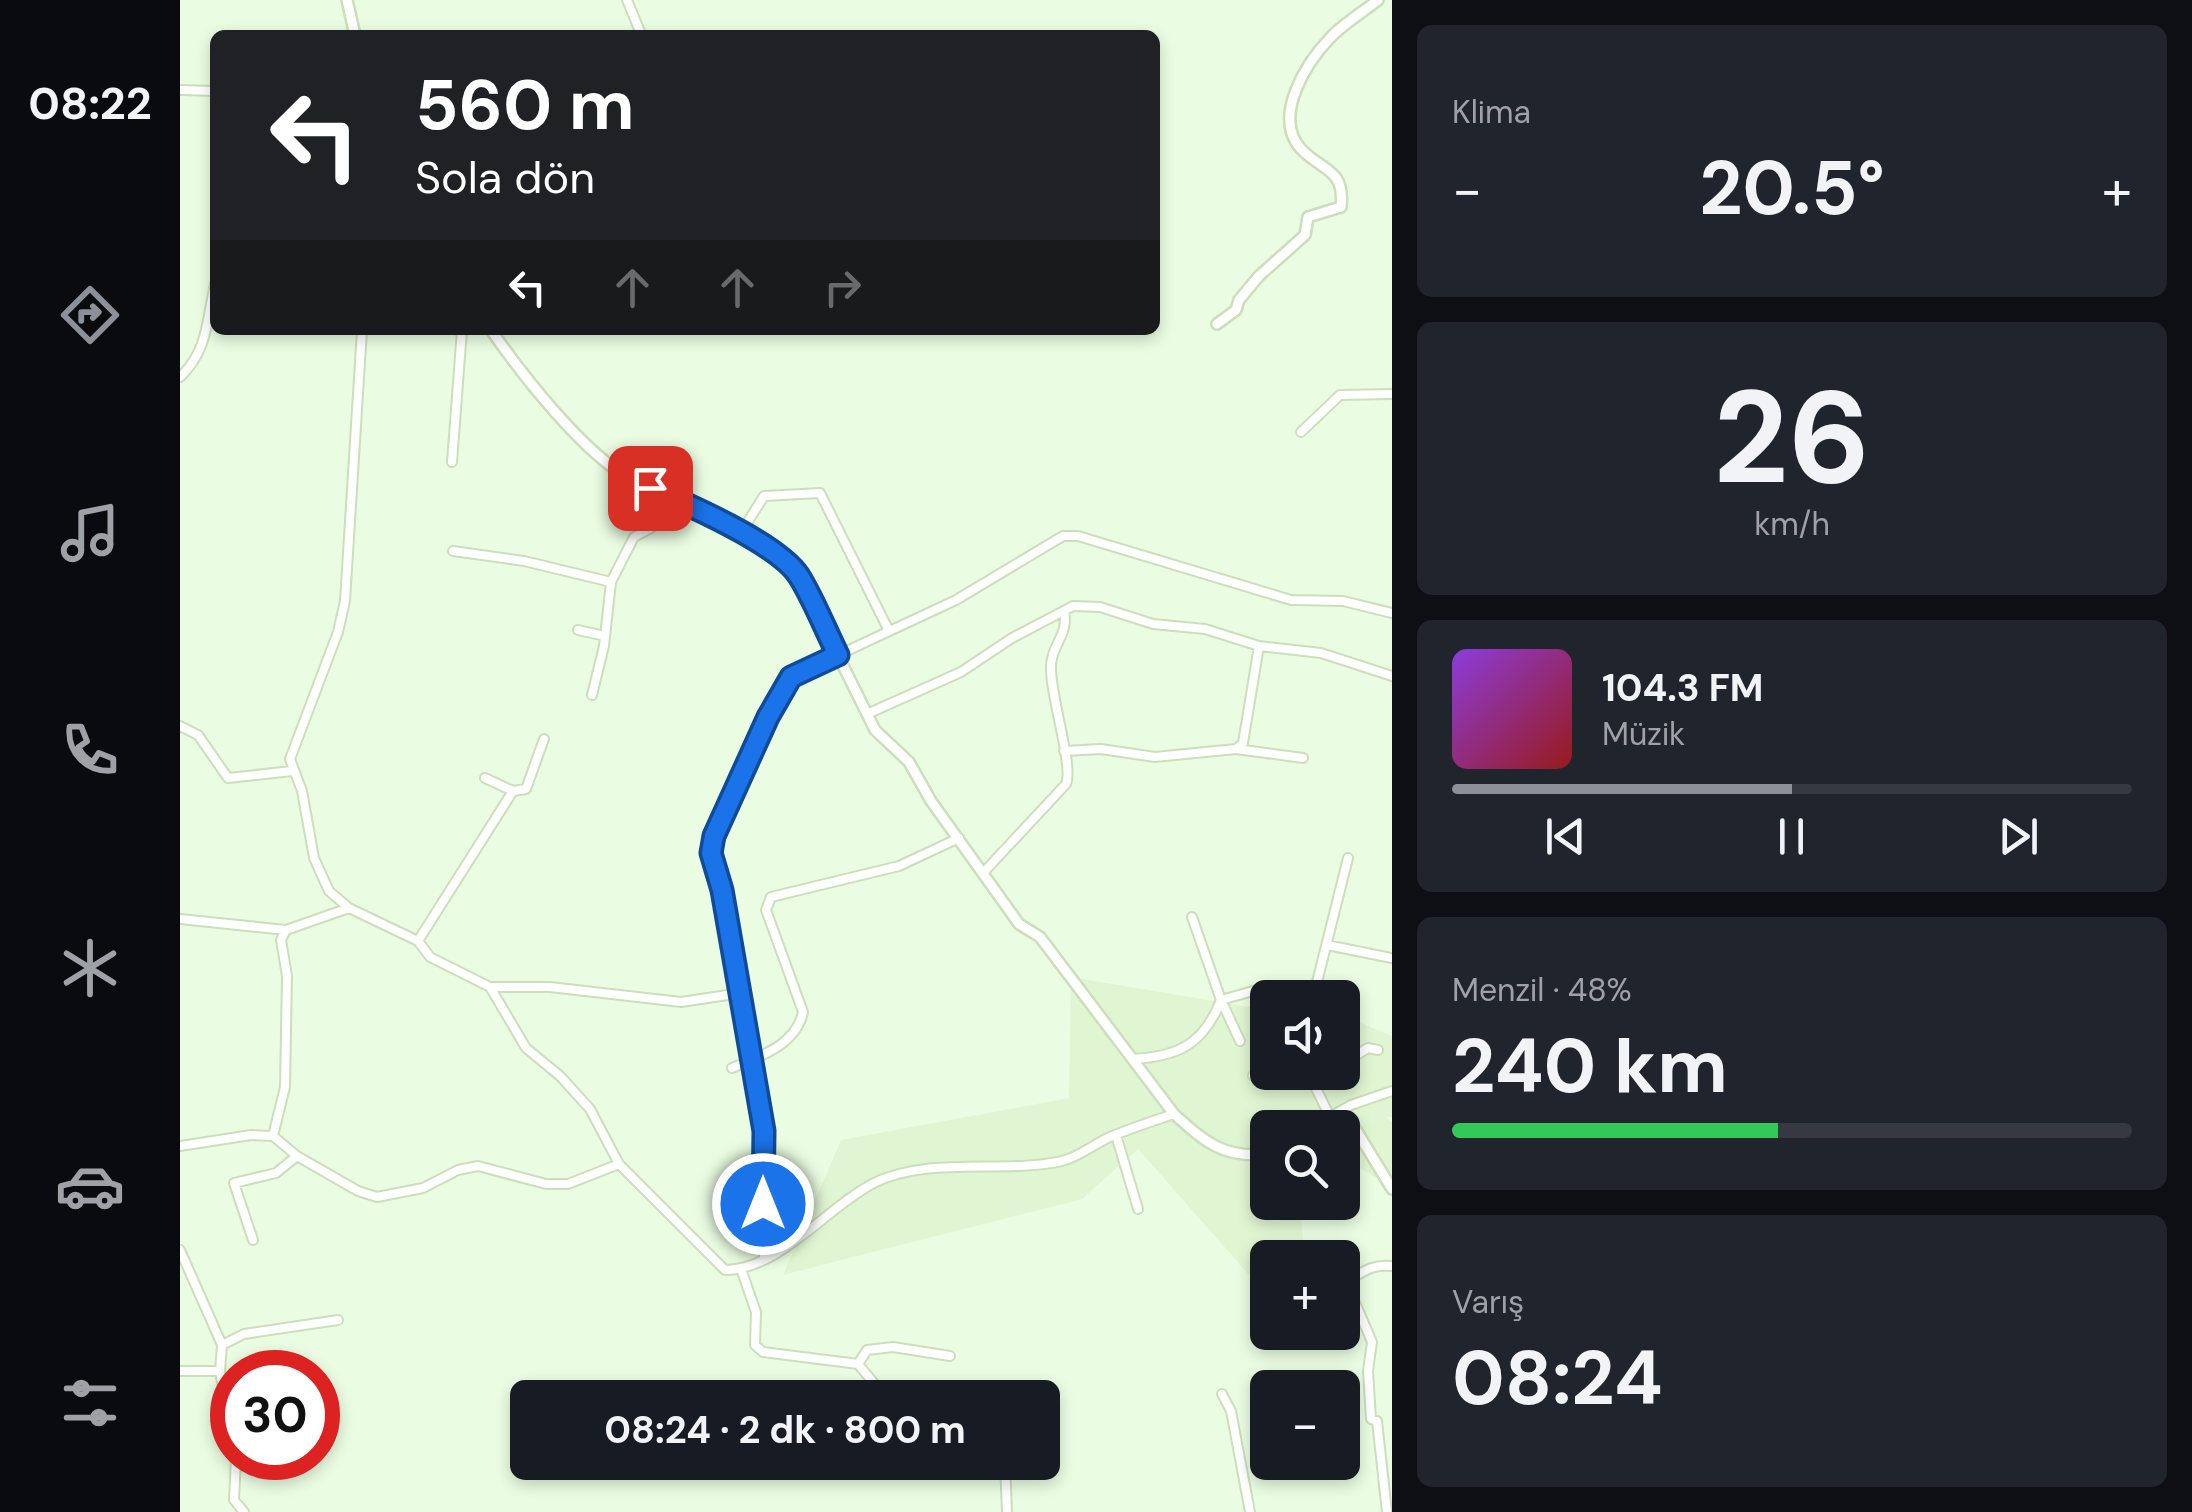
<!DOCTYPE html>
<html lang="tr">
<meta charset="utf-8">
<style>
body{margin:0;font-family:"DM Sans",sans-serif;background:#20242c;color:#f1f3f6;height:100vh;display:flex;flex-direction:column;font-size:38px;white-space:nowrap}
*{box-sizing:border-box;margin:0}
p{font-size:32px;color:#9ea1a6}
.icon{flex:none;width:55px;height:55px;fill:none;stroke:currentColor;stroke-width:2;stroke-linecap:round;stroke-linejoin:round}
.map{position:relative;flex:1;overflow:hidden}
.drawer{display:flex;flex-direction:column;gap:25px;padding:25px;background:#0d0f14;width:800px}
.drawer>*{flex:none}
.top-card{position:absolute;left:30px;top:30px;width:950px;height:305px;border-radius:15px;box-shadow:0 5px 15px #0003;background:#202124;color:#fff;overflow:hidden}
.fabs{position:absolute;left:1070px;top:980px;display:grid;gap:20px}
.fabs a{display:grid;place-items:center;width:110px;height:110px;border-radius:15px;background:#171b24;box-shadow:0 5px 15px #0003;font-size:50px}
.speed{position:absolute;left:30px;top:1350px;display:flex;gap:20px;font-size:50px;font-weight:700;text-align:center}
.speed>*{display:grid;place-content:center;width:130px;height:130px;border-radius:50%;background:#171b24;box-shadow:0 5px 15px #0003;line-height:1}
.speed .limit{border:15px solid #d22;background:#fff;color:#111}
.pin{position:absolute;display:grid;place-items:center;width:85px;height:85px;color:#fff;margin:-42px;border-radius:20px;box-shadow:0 5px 15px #0006}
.me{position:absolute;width:110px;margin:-55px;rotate:0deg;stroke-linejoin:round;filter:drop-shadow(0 0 8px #0008)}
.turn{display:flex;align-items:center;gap:35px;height:210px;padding:0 40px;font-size:45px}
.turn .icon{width:130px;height:130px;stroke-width:2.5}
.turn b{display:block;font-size:70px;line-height:85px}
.lanes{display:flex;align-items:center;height:95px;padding:0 40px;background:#0003;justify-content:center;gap:50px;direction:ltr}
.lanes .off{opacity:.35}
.big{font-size:75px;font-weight:700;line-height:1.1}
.drawer .tile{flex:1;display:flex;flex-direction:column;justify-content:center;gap:15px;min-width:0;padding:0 35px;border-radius:15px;background:#20242c}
.drawer .dial{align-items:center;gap:0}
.dial b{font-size:130px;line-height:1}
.song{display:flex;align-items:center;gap:30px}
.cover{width:120px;height:120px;border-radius:15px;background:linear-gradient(135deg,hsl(270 70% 55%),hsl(0 70% 35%))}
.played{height:10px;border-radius:5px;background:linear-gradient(90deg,#8c9099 50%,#363941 50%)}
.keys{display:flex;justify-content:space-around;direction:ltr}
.heat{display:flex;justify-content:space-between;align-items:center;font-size:55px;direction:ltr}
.charge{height:15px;border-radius:8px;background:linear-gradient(90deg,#34c759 48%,#363941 0)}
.trip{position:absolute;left:330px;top:1380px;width:550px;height:100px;border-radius:15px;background:#171b24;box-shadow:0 5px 15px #0003;font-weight:700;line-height:100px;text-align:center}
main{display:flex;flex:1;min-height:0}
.menu{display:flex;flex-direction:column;width:180px;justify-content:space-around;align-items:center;background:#090b0e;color:#9ea1a6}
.menu .icon{width:70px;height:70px}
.menu .selected{color:#8c9099}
.menu b{font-size:45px;color:#f1f3f6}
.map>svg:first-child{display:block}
</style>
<main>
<nav class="menu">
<b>08:22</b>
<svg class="icon selected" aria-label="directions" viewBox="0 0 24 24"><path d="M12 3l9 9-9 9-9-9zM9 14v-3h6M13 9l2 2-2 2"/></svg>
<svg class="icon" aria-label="music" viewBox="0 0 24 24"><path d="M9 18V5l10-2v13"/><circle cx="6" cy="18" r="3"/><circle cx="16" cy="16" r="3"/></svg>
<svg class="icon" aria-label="phone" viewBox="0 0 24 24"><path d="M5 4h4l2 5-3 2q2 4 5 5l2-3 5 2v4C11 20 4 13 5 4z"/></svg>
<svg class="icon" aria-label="climate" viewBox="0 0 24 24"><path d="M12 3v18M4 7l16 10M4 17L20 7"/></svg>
<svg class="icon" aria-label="car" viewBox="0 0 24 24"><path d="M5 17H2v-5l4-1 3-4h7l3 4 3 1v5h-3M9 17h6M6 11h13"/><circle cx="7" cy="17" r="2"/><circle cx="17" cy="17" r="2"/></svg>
<svg class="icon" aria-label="filters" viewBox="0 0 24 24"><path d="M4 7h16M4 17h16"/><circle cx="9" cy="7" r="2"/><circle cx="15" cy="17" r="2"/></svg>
</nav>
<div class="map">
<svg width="1212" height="1512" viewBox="0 0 1212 1512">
<rect width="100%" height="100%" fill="#eafde2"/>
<path fill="#e0f6d3" d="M891 977 1087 1010 1088 1072H1162L1163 1020 1181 1023 1212 1036V1117H1206L1212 1122V1188L1163 1157 1162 1128H1088V1202L1119 1203 1124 1249 1106 1257 1088 1258 1087 1267 1070 1276 958 1149 902 1199 603 1275 661 1140 889 1098Z"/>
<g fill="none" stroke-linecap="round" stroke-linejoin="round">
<g stroke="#cbdfba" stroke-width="12">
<path id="minor" d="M447 0 461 34
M0 90 35 91
M182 330 165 601 158 632 110 759 122 791 134 858 149 891 169 908 238 941 250 957 310 987 346 1048 380 1076 410 1109 439 1164 545 1270C599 1270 647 1207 694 1183 747 1156 824 1174 882 1161 899 1157 914 1144 930 1137 951 1128 973 1121 994 1114
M0 377C28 351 27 319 35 284
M1121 432 1160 395 1212 394
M272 462 282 330
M560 534 584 496 640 493 709 631
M273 551 344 561 431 582
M398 630 425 636
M412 695 424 646 431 582 454 537 471 528 488 496
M687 714 781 672 832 638 893 606 920 607 973 624 1025 629 1079 646 1141 653 1212 676
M0 726 18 735 48 778 112 771
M1056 749 1123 758
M884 751 921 749 975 757 1056 749 1063 743 1079 646
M305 778 333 791
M803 873 886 784C894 766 869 693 871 664 873 643 889 634 884 611
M1012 917 1041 1000 1060 1041
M0 919 106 930
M238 941 333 791 346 789 364 739
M1147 945 1212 958
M310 987H370L501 1002 561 993
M1133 998 1168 858
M952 1059C998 1057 1024 1044 1041 1000L1073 991 1102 998
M1162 1064 1188 1048 1198 1050
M552 1068C581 1056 616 1045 623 1012L586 910 591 897 719 866 779 838
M1128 1072 1150 1117 1171 1105 1212 1091
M1073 1076 1088 1068
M936 1135 958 1209
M93 1136 105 1087 107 976 101 940 106 930 169 908
M0 1146 71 1135 93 1136 117 1156 178 1191 197 1197 243 1188 278 1170 298 1166 366 1184H388L439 1164
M1078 1155 1088 1183
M73 1240 54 1183 96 1173 117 1156
M0 1250 42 1345 40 1371 52 1442
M584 1257V1131L542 890 531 853 533 836 588 717 611 677 776 600 883 536H898L1111 600 1163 601 1212 613
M561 1269 576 1312 575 1345 583 1352 678 1364 706 1398
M42 1345 64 1334 158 1320
M678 1364 687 1350 713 1347 770 1356
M0 1371H40
M1042 1394 1051 1411 1070 1512
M56 1458 54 1500 64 1512
M825 1462 827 1512
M1207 1512 1197 1421 1191 1419 1188 1371 1192 1342 1171 1293V1279C1185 1270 1195 1264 1212 1266"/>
</g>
<g stroke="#cbdfba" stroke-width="14">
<path id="tertiary" d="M167 0 175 35
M1037 324 1056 310 1059 300 1079 276 1125 235 1128 217 1161 207C1165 168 1143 172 1121 149 1092 117 1126 63 1150 38 1163 24 1183 12 1198 0
M311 330C343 376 404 454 452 480 508 509 573 529 618 575L695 730 729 762 751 801 839 924 860 937 994 1114C1025 1142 1044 1159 1088 1154
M1133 1128 1150 1117 1173 1125 1212 1189"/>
</g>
<use href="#minor" stroke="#fff" stroke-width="8"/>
<use href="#tertiary" stroke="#fff" stroke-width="9"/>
</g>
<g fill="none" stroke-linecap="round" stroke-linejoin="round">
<g stroke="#114b97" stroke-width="25">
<path id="route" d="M470 488C507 504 597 543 619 576 634 600 645 629 658 655L611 677 588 717 534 836 531 853 542 890 584 1131 583 1204"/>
</g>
<use href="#route" stroke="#1a73e8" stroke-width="18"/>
</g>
</svg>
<div class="fabs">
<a><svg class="icon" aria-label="sound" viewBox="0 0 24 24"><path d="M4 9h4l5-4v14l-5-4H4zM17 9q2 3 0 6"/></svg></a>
<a><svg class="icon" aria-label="search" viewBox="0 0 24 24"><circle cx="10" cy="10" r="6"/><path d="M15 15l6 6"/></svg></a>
<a>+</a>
<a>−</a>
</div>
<div class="speed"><div class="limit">30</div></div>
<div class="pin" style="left:470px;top:488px;background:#d93025"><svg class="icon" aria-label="arrive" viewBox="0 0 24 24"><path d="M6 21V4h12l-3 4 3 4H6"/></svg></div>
<svg class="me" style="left:583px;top:1204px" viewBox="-20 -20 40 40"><circle r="17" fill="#1a73e8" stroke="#fff" stroke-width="3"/><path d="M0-11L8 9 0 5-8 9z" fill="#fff"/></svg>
<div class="trip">08:24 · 2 dk · 800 m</div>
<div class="top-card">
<div class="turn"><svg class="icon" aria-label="left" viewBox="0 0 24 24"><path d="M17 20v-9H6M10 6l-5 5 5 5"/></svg><div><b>560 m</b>Sola dön</div></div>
<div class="lanes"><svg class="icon" aria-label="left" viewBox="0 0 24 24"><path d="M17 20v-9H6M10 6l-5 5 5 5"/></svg><svg class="icon off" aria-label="ahead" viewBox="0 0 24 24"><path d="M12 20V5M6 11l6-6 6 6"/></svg><svg class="icon off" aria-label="ahead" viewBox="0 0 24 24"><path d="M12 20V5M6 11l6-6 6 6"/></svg><svg class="icon off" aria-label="right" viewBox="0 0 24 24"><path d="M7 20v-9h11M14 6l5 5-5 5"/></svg></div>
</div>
</div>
<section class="drawer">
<div class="tile"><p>Klima</p>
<div class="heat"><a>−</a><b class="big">20.5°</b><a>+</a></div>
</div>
<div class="tile dial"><b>26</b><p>km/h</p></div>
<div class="tile">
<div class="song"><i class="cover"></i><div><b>104.3 FM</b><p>Müzik</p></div></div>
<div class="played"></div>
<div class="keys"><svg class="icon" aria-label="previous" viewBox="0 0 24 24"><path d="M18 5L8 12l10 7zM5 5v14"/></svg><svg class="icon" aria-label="pause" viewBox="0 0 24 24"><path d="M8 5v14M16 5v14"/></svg><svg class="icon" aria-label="next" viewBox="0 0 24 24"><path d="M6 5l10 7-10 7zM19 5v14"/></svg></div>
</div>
<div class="tile"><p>Menzil · 48%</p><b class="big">240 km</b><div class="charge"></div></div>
<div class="tile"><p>Varış</p><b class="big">08:24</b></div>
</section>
</main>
